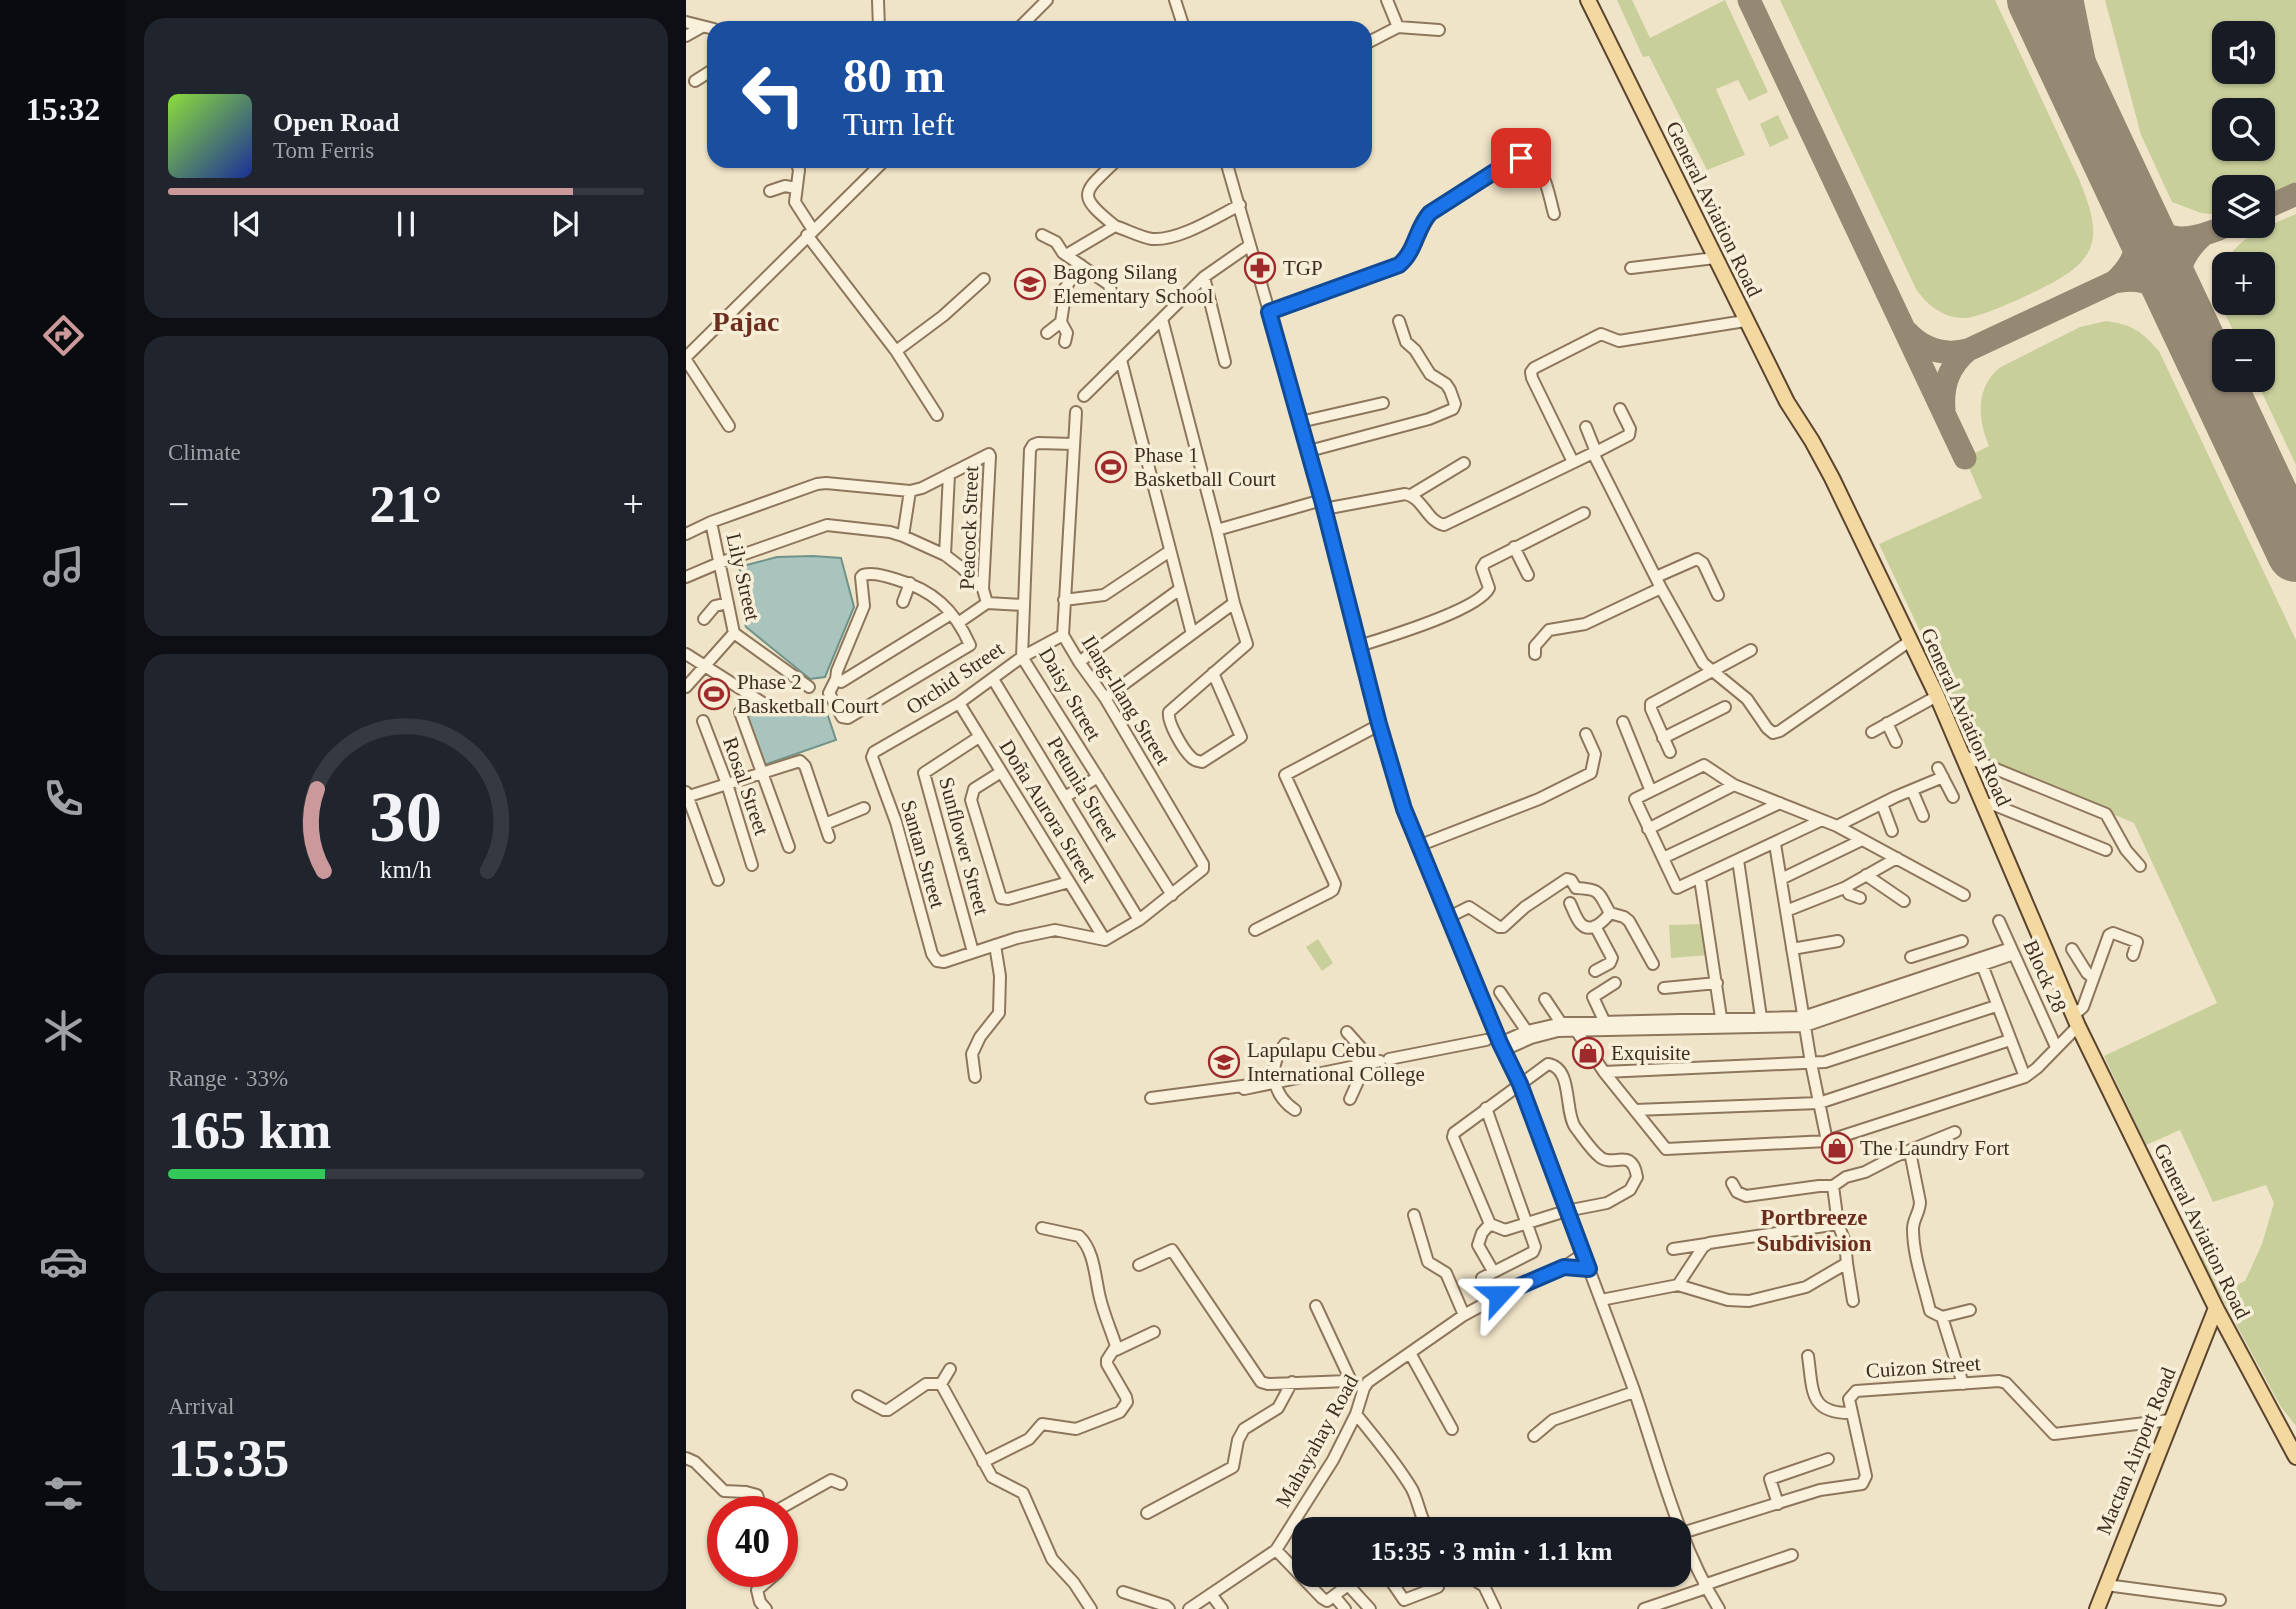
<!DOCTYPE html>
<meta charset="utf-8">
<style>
body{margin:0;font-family:Georgia,serif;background:#20242c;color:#f1f3f6;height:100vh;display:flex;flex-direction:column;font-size:26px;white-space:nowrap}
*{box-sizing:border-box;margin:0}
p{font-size:23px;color:#9ea1a6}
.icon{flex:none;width:38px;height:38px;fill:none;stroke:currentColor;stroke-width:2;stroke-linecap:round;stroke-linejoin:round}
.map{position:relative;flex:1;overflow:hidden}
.sheet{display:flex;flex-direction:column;gap:18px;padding:18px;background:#0d0f14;width:560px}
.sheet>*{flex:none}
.hud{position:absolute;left:21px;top:21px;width:665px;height:147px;border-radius:21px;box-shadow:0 2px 5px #0004;background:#1a4fa0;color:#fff;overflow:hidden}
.buttons{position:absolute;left:1526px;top:21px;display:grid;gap:14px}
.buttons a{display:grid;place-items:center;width:63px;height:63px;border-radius:14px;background:#171b24;box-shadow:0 2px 5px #0004;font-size:35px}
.speed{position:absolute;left:21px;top:1496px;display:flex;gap:14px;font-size:35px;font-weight:700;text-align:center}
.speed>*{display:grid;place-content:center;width:91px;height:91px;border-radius:50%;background:#171b24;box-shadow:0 2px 5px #0004;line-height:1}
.speed .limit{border:10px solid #d22;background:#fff;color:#111}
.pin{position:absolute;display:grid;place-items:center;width:60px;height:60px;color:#fff;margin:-30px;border-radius:14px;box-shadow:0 4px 10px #0006}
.me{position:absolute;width:77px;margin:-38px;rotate:66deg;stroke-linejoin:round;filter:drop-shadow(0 0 5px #0008)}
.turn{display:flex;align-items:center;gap:24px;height:147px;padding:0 21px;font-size:32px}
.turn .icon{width:91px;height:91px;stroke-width:2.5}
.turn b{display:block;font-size:49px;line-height:60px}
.big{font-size:52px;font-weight:800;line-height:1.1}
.sheet .tile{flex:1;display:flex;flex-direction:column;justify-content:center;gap:10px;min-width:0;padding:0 24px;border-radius:21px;background:#20242c}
.sheet .dial{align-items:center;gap:0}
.dial svg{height:182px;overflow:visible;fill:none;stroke:#363941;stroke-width:7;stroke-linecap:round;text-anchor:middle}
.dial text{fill:#f1f3f6;stroke:none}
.song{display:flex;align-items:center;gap:21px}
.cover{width:84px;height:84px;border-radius:10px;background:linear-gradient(135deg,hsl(90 70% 55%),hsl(230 70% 35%))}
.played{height:7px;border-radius:4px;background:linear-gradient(90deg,#cc999b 85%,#363941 85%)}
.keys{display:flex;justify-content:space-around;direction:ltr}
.heat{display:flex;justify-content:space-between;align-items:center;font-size:38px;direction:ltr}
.charge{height:10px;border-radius:5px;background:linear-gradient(90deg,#34c759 33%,#363941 0)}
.trip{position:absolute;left:606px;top:1517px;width:399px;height:70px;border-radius:21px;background:#171b24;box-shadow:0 2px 5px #0004;font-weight:800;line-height:70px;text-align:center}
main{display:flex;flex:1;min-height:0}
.tabs{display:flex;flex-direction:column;width:126px;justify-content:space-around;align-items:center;background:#090b0e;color:#9ea1a6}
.tabs .icon{width:49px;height:49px}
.tabs .on{color:#cc999b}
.tabs b{font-size:32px;color:#f1f3f6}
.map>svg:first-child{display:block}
</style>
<main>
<nav class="tabs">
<b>15:32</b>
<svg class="icon on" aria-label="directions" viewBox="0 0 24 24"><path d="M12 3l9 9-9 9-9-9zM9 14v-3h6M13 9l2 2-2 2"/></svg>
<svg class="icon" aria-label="music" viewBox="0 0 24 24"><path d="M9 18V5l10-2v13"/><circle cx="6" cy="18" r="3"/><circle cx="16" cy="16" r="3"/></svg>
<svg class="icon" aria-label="phone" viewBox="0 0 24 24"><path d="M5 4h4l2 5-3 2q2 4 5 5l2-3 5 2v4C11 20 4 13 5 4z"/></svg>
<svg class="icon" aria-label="climate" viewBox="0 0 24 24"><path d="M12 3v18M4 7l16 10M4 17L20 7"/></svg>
<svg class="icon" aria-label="car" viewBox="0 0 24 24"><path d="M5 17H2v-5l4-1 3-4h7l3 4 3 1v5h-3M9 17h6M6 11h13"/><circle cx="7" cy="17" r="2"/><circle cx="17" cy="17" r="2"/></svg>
<svg class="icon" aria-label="filters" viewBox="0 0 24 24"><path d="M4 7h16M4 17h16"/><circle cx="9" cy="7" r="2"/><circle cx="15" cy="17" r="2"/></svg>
</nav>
<section class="sheet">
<div class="tile">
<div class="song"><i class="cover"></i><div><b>Open Road</b><p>Tom Ferris</p></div></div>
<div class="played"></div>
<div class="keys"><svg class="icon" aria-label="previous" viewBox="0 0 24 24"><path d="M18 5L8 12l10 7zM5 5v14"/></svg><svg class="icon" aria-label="pause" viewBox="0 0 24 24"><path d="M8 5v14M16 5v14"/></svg><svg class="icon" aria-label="next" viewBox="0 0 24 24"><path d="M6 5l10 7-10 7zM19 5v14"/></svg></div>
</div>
<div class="tile"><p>Climate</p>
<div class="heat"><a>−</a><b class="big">21°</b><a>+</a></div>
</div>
<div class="tile dial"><svg viewBox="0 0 100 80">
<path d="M14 69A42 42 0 1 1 86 69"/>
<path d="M14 69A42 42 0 0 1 11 33" stroke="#cc999b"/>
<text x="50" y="56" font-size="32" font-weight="700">30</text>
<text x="50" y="72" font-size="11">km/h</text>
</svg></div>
<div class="tile"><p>Range · 33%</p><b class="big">165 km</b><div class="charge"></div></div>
<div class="tile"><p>Arrival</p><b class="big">15:35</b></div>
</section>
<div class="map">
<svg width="1610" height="1609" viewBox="0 0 1610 1609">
<rect width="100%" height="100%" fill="#f0e4c8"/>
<path fill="#c9cf9b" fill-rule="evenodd" d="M931 0H946L964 38 1039 0 1082 92 1063 101 1052 80 1030 89 1059 155 1021 170 963 56 957 57Z
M1094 0H1309L1393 179C1401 200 1412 224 1405 246 1400 260 1388 270 1376 277 1362 287 1293 319 1278 318 1257 318 1241 305 1230 289Z
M1419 0H1610V182L1577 197V187H1538V214L1536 215 1515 213 1486 202 1455 135ZM1577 33V72H1538V33ZM1577 110V149H1538V110Z
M1092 115 1103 138 1084 147 1074 124Z
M1610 214V465L1570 380H1577V341H1552L1530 295 1538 265V303H1577V264H1538L1540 261C1555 235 1583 226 1610 214Z
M1420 321C1447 325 1454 330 1473 351L1610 640V1426L1595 1407 1514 1258 1519 1255 1532 1280 1543 1277 1548 1286 1559 1281 1576 1244 1588 1203 1580 1185 1527 1202 1494 1130 1460 1145 1418 1056 1531 1003 1448 823 1294 759 1193 544 1296 498 1279 458 1303 446C1292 419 1289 389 1313 368L1394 327Z
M430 450 437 478 419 483 412 455Z
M19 680 46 696 37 709 11 693Z
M1018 924 1024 955 985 958 983 925Z
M632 939 647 963 636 971 620 947Z"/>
<path fill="#a9c4bc" stroke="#6f938a" stroke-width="2" d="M127 556 155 558 168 607 139 677 124 679 60 627 57 616 65 610 53 567 91 557Z
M138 704 150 740 78 765 60 713Z"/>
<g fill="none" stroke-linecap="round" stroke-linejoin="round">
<path stroke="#968974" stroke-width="23" d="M1063 0 1279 458
M1386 0 1399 65 1424 158
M1577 209 1610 194
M1450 212C1477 246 1504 242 1540 226
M1428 282C1450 263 1457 240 1450 212
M1494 307C1488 278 1494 256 1516 236
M1221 332C1238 350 1258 356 1282 350L1428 282C1455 276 1477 284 1494 307
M1258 409C1256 385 1263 366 1282 350"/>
<path stroke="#968974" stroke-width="58" d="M1350 0 1610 553"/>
<g stroke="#8d765c" stroke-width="14">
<path id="minor" d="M192 0 193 28
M489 0 498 28
M701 0 712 27
M0 22 28 29
M333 28 361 0
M0 36 16 27
M679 44 712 27 753 30
M9 81 28 69
M110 161 113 170 109 202 127 230
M540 161 623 451 693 725 718 809 814 1043 834 1084C871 1187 911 1288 948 1390 973 1463 992 1543 1033 1609
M84 191 99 186 110 188
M429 226C389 194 397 193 430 161
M121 235 210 351 251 415
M356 235 370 242 377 253 422 284 427 295
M380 255 429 226C441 230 454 237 466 239 493 241 530 217 554 205
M945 268 1029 258
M518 277 539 362
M583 312 713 265C730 251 730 228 744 213L823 163 836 157C860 164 862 193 868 214
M476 319 531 530 548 603 561 644 483 712C481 722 497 750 506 758 509 761 512 761 516 762L555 737 527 673
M361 333 375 322
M379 342 381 333 375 322 378 302 375 294 395 265
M210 351 257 316 298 279
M0 357 198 161
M0 360 43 426
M435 360 506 634
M398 396 518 277 564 245
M614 422 697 403
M900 427 910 452 943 435 944 429 934 409
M388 444 352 443 347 445 344 450 336 657 486 895
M623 451 743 419 767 409 769 404 764 390 760 384 744 374 729 350 720 342 713 321
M887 462 846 378 845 372 848 368 915 334 933 341 1059 321
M725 495 778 463
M638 509 719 494C738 498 740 521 758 525L907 453 975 588 1017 663 1061 699 1081 728 1087 733 1094 731 1224 641
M25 522 48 633 123 687
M531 530 636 500
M0 534 25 522 131 484 140 483 224 491 236 488 303 454 304 456 297 589 301 603
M217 536 224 491
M828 547 842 575
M259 555 263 474
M0 577 33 563 141 525 204 532 217 536 259 555 276 568 297 589
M970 577 1011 559 1017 563 1032 595
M378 600 418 595 484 551
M217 602 224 583
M18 619 29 606 42 603
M272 623 301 603 337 605
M377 635 336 657 273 703 188 752 186 757 210 822 246 954 251 961 258 962 331 938 369 930 419 940 453 920 517 869V864L419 698 393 662 377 635 390 412
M673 646C698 638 793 610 803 588L796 568 799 563 898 513
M0 654 77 703
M849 654V646L863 630 899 624 975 588
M393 662 494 589
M150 679 143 693 156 717 162 718 284 645C268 609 247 590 209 579 198 576 187 572 177 575L175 577 178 606 151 671 150 679 155 682 265 614
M307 679 453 920
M0 687 48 633
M419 698 548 603
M273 703 419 940
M54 712 103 847
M17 721 41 784 66 865
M937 722 964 789
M1201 723 1210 742
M1186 732 1251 696
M977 738 1039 707
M984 752 965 709V704L1065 650
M1278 756 1420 814 1440 850 1454 866
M1252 768 1267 797
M315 772 288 789 285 800 315 898 322 899 383 882
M1226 790 1237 816
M0 792 32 880
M0 797 114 761 119 766 143 837
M379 797 412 777
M1196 804 1206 831
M1297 804H1306L1420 850
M1136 820 991 888 949 799 1018 765 1048 785 1151 826 1278 895
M139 824 178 808
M1151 826 1209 797 1257 777
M962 829 1048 785
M1089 844 1125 1063 1141 1141
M732 846 853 799 905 773 909 754 900 734
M977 858 1094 803
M1052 860 1076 1024
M1180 875 1218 901
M1014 879 1036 1024
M1095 879 1176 840
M1160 887 1163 894 1174 898
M884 903C887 909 890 919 895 924 905 934 918 921 924 913
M1100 911 1158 888 1211 858
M763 917 783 907 813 927H817L839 907 881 879 885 880 890 888C915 889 912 892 924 913L938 917 943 921 967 964
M1313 921 1370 1047
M569 930 644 892 647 890 649 884 599 775 693 725
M1106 949 1152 941
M1386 949 1401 973 1407 978
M287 952 238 773 293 737
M1225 957 1276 941
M1295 962 1339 1077
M909 971 924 963 926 958 909 926
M978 988 1031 983
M814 992 844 1036
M859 999 877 1026
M1387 1016 1397 1007 1423 935 1427 933 1451 942 1447 955
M888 1024 891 1032 918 1072 980 1149 1141 1141 1339 1077 1351 1068 1392 1026
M921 1027 907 997 929 983
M661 1032 676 1049 684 1073
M814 1043 841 1031 876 1023 1117 1017 1325 948
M599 1044C581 1066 586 1095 609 1110
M818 1050 845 1038 872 1031 1119 1026 1328 954
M703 1059 800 1040
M862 1064C887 1068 878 1110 889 1127 896 1136 905 1150 914 1157 927 1168 946 1146 951 1177L944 1190 921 1203 880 1211 819 1230 804 1224 767 1137 768 1133Z
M918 1072 1139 1062 1310 1006
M289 1077 286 1054 294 1037 313 1013 314 976 309 945
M558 1089 694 1061
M465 1098 564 1085
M664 1099 673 1079 671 1057
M949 1110 1133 1103 1324 1040
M1224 1152 1234 1202C1234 1212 1227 1219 1227 1229 1227 1256 1238 1285 1244 1311L1256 1317 1277 1384
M1046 1183 1051 1192 1060 1196 1133 1186H1147
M728 1215 742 1262 760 1273 778 1315
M804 1224 796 1233 792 1245 807 1271
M987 1249 1020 1244
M1161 1263 1167 1301
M453 1265 486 1250 575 1382 582 1384 662 1381 678 1388
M796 1278 847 1252 849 1247 800 1108
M992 1285 1017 1247 1023 1243 1152 1224
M915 1300 992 1285 1042 1300 1063 1301 1120 1287 1161 1263 1159 1242 1152 1224 1147 1186 1160 1177 1179 1172 1210 1156 1269 1132
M630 1306 665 1381
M1256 1317 1284 1310
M430 1350 468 1332
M724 1353 766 1429
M1122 1356C1127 1391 1123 1414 1166 1413
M264 1369 255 1384 306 1477 337 1493 366 1559 388 1583 405 1609
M172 1396 198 1410H202L240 1384H255
M670 1414C690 1439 710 1462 726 1489 733 1503 734 1517 742 1530
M848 1436 867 1420 948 1392
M0 1458 9 1462 38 1491 60 1492 71 1495 77 1512
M297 1462 343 1439 356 1424 390 1429 434 1412 441 1402 440 1397 421 1364V1360L430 1346C425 1330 418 1315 414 1298 409 1279 409 1251 393 1236L356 1228
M1092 1504 1084 1479 1142 1459
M88 1512 145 1480 155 1484
M461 1513 547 1467 552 1440 558 1429 592 1408 606 1382
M996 1533 1134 1490 1176 1484 1180 1476 1163 1399 1170 1391 1313 1381 1320 1383 1368 1434 1484 1420
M590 1550 636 1598 641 1601 662 1585 684 1609
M701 1575 718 1600 752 1587
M781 1575 798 1586 809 1609
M662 1585 676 1575
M1018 1585 1106 1555
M1420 1585 1534 1600
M437 1592 480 1606 483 1609
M525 1594 536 1609
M649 1597 659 1609
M80 1609 74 1602 71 1590 92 1572
M503 1609 590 1550 647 1460 670 1414 678 1388 682 1382 778 1315 826 1289 878 1267 897 1254
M958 1609 1020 1588"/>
</g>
<g stroke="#5b4430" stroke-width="18">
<path id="major" d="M902 0 1101 402 1126 441 1146 478 1251 696 1392 1026 1530 1308 1610 1457
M1411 1609 1530 1308"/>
</g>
<use href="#minor" stroke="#faf1dc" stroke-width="10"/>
<use href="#major" stroke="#f3d9a0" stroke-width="14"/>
</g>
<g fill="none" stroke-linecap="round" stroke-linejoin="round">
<g stroke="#114b97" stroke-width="18">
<path id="route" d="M813 1295 878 1267 903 1269 834 1084 814 1043 718 809 693 724 636 500 583 312 713 265C730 251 730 228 744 213L822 163 835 158"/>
</g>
<use href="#route" stroke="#1a73e8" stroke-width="12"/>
</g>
<defs>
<g id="pharmacy-ring" transform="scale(1.575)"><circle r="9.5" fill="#f7eed8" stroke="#9e2a2b" stroke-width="1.5"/><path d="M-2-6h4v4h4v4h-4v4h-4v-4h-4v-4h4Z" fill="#9e2a2b"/></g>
<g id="school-ring" transform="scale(1.575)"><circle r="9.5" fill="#f7eed8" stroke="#9e2a2b" stroke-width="1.5"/><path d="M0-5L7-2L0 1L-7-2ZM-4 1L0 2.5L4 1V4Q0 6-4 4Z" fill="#9e2a2b"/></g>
<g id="stadium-ring" transform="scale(1.575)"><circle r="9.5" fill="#f7eed8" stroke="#9e2a2b" stroke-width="1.5"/><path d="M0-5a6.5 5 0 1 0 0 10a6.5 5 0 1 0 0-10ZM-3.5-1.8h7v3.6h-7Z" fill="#9e2a2b"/></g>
<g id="shop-ring" transform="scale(1.575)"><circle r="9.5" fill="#f7eed8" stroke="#9e2a2b" stroke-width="1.5"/><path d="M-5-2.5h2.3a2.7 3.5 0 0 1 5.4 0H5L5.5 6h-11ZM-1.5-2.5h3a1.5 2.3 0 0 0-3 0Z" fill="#9e2a2b"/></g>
<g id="university-ring" transform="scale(1.575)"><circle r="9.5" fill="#f7eed8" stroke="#9e2a2b" stroke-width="1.5"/><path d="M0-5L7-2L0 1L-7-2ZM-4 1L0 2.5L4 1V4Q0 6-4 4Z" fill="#9e2a2b"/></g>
</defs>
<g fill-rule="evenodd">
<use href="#pharmacy-ring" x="574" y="268"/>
<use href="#school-ring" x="344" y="284"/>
<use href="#stadium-ring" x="425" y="467"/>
<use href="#stadium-ring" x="28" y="694"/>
<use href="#shop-ring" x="902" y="1053"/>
<use href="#university-ring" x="538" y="1062"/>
<use href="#shop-ring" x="1151" y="1148"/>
</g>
<g text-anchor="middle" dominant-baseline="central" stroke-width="7" stroke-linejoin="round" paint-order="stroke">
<g font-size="21" fill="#3d2e20" stroke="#f7eed8">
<text transform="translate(1028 209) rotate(64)">General Aviation Road</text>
<text transform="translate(283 528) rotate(-88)">Peacock Street</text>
<text transform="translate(57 577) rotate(77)">Lily Street</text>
<text transform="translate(269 678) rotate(-34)">Orchid Street</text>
<text transform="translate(384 694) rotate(60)">Daisy Street</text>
<text transform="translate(440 700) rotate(58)">Ilang-Ilang Street</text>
<text transform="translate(1280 717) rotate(66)">General Aviation Road</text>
<text transform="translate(60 786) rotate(71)">Rosal Street</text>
<text transform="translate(397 789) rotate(59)">Petunia Street</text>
<text transform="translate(362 811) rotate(58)">Doña Aurora Street</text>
<text transform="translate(278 846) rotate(75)">Sunflower Street</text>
<text transform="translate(237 854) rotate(74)">Santan Street</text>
<text transform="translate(1359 976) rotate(66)">Block 28</text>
<text transform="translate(1516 1231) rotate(64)">General Aviation Road</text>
<text transform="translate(1237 1367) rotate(-4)">Cuizon Street</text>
<text transform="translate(631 1441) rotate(-61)">Mahayahay Road</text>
<text transform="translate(1450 1451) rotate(-68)">Mactan Airport Road</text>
</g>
<g font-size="21" fill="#3d2e20" stroke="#f7eed8" text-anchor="start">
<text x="597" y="268">TGP</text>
<text x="367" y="272">Bagong Silang<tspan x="367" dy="24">Elementary School</tspan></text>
<text x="448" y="455">Phase 1<tspan x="448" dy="24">Basketball Court</tspan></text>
<text x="51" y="682">Phase 2<tspan x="51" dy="24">Basketball Court</tspan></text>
<text x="561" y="1050">Lapulapu Cebu<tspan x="561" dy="24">International College</tspan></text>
<text x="925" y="1053">Exquisite</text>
<text x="1174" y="1148">The Laundry Fort</text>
</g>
<g font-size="23" font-weight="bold" fill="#6b2e1e" stroke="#f7eed8">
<text x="1128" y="1217">Portbreeze<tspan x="1128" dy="26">Subdivision</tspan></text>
</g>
<g font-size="28" font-weight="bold" fill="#6b2e1e" stroke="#f7eed8">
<text x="60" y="321">Pajac</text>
</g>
</g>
</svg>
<div class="buttons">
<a><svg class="icon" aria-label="sound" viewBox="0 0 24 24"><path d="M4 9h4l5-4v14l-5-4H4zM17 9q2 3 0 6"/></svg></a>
<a><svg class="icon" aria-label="search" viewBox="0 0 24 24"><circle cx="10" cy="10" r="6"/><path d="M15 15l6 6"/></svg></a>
<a><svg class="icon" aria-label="layers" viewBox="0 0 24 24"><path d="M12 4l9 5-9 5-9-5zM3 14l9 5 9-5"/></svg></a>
<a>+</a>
<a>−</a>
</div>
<div class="speed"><div class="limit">40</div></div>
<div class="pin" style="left:835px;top:158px;background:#d93025"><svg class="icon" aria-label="arrive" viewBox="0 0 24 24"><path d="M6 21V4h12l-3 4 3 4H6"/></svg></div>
<svg class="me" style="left:813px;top:1295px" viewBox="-20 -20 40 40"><path d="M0-17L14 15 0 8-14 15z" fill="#1a73e8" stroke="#fff" stroke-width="4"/></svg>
<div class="trip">15:35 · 3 min · 1.1 km</div>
<div class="hud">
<div class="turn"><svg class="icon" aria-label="left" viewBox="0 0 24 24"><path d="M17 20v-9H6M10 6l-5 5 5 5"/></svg><div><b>80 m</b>Turn left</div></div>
</div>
</div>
</main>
